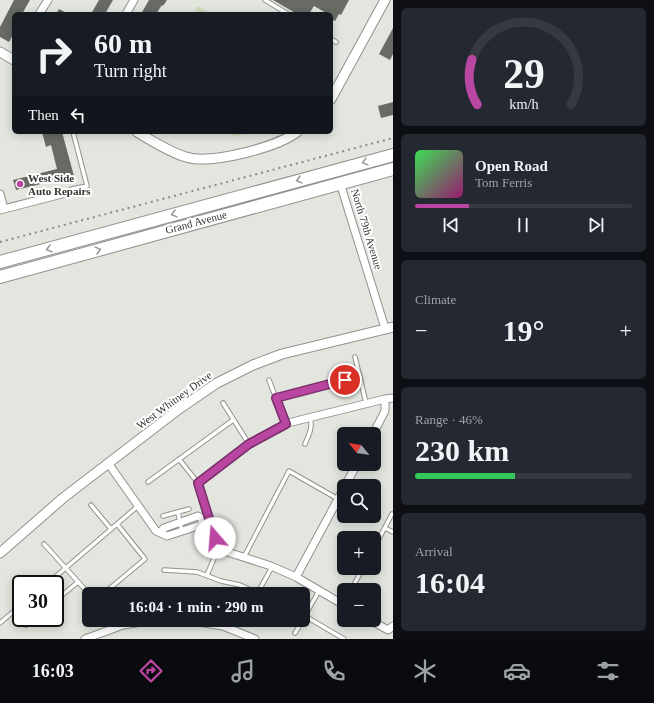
<!DOCTYPE html>
<meta charset="utf-8">
<style>
body{margin:0;font-family:Georgia,serif;background:#242831;color:#f1f3f6;height:100vh;display:flex;flex-direction:column;font-size:15px;white-space:nowrap}
*{box-sizing:border-box;margin:0}
p{font-size:13px;color:#9ea1a6}
.icon{flex:none;width:22px;height:22px;fill:none;stroke:currentColor;stroke-width:2;stroke-linecap:round;stroke-linejoin:round}
.map{position:relative;flex:1;overflow:hidden}
.side{display:flex;flex-direction:column;gap:8px;padding:8px;background:#0d0f14;width:261px}
.side>*{flex:none}
.top-card{position:absolute;left:12px;top:12px;width:321px;height:122px;border-radius:6px;box-shadow:0 2px 10px #0003;background:#171b24;color:#f1f3f6;overflow:hidden}
.needle{width:26px;rotate:300deg}
.buttons{position:absolute;left:337px;top:427px;display:grid;gap:8px}
.buttons a{display:grid;place-items:center;width:44px;height:44px;border-radius:6px;background:#171b24;box-shadow:0 2px 10px #0003;font-size:20px}
.speed{position:absolute;left:12px;top:575px;display:flex;gap:8px;font-size:20px;font-weight:700;text-align:center}
.speed>*{display:grid;place-content:center;width:52px;height:52px;border-radius:50%;background:#171b24;box-shadow:0 2px 10px #0003;line-height:1}
.speed .limit{border:2px solid #111;border-radius:6px;background:#fff;color:#111}
.pin{position:absolute;display:grid;place-items:center;width:34px;height:34px;color:#fff;margin:-17px;border:2px solid #fff;border-radius:50%;box-shadow:0 1px 4px #0007}
.me{position:absolute;width:44px;margin:-22px;rotate:342deg;stroke-linejoin:round;filter:drop-shadow(0 0 3px #0008)}
.turn{display:flex;align-items:center;gap:14px;height:84px;padding:0 16px;font-size:18px}
.turn .icon{width:52px;height:52px;stroke-width:2.5}
.turn b{display:block;font-size:28px;line-height:34px}
.then{display:flex;align-items:center;height:38px;padding:0 16px;background:#0003;gap:8px;font-size:15px}
.big{font-size:30px;font-weight:600;line-height:1.1}
.side .card{flex:1;display:flex;flex-direction:column;justify-content:center;gap:6px;min-width:0;padding:0 14px;border-radius:6px;background:#242831}
.side .dial{align-items:center;gap:0}
.dial svg{height:104px;overflow:visible;fill:none;stroke:#363941;stroke-width:7;stroke-linecap:round;text-anchor:middle}
.dial text{fill:#f1f3f6;stroke:none}
.song{display:flex;align-items:center;gap:12px}
.cover{width:48px;height:48px;border-radius:6px;background:linear-gradient(135deg,hsl(130 70% 55%),hsl(320 70% 35%))}
.played{height:4px;border-radius:2px;background:linear-gradient(90deg,#b946a1 25%,#363941 25%)}
.keys{display:flex;justify-content:space-around;direction:ltr}
.heat{display:flex;justify-content:space-between;align-items:center;font-size:22px;direction:ltr}
.charge{height:6px;border-radius:3px;background:linear-gradient(90deg,#34c759 46%,#363941 0)}
.trip{position:absolute;left:82px;top:587px;width:228px;height:40px;border-radius:6px;background:#171b24;box-shadow:0 2px 10px #0003;font-weight:600;line-height:40px;text-align:center}
.menu{display:flex;height:64px;justify-content:space-around;align-items:center;background:#090b0e;color:#9ea1a6}
.menu .icon{width:28px;height:28px}
.menu .current{color:#b946a1}
.menu b{font-size:18px;color:#f1f3f6}
main{display:flex;flex:1;min-height:0}
.map>svg:first-child{display:block}
</style>
<main>
<div class="map">
<svg width="393" height="639" viewBox="0 0 393 639">
<rect width="100%" height="100%" fill="#e3e6df"/>
<path fill="#ceddba" d="M198 6 211 14H193Z
M229 132H259L235 136Z"/>
<path fill="#686b64" d="M14 0H30L22 14H14V33L9 42 0 37V27Z
M99 0H113L105 14H91Z
M149 0H167L163 6 162 5 156 14H141Z
M273 0H349L341 15 339 14 335 21 331 19V14H328L314 6 309 14H297Z
M59 9 68 14H56Z
M393 28V54L390 60 379 54Z
M393 102V115L381 118 378 106Z
M42 132H62L74 176 16 190 13 180 57 169 51 145 46 147Z"/>
<g fill="none" stroke-linecap="round" stroke-linejoin="round">
<g stroke="#90938c" stroke-width="5.5">
<path id="lane" d="M265 0 288 14
M331 39 336 42
M62 194 72 189 87 186 73 132
M355 357 366 403
M269 380 286 424
M276 399 359 376
M223 403 249 444
M305 444C309 434 313 428 310 417
M179 459 198 483
M148 482 233 420
M91 505 111 529
M178 513 182 531
M163 516 189 509
M385 528 393 532
M44 544 89 594
M374 548 392 514
M244 557 289 471 338 499
M164 570 197 572 221 581 240 585 257 593
M207 575 218 549
M47 584 138 506
M351 590 363 568
M103 594 145 559 117 524
M257 594 272 567
M55 601 78 582
M14 611 26 625 35 618
M305 616 344 639
M303 619 319 591
M0 623 21 605
M295 633 303 620"/>
</g>
<g stroke="#90938c" stroke-width="9">
<path id="street" d="M39 14 48 0
M126 14 134 0
M340 183 385 328
M0 194 4 209
M0 210 62 194
M373 434 385 411V399
M108 463 156 531 167 536 201 525 203 519 198 516 164 528 160 532
M345 486 357 464
M296 577 344 488
M344 605 296 577 271 566 218 549 198 483 249 444 288 423 385 399 393 398
M185 620 223 626 255 639
M370 620 388 630 393 626
M85 639 123 625 155 620"/>
</g>
<g stroke="#90938c" stroke-width="11">
<path id="secondary" d="M0 52 14 60
M331 99 385 0
M137 132C152 141 169 152 186 157 211 165 277 147 297 132
M0 553 63 498 179 409 217 383 253 365 282 354 393 327"/>
</g>
<g stroke="#90938c" stroke-width="14">
<path id="highway" d="M0 262 393 155
M0 277 393 169"/>
</g>
<use href="#lane" stroke="#fff" stroke-width="3.5"/>
<use href="#street" stroke="#fff" stroke-width="7"/>
<use href="#secondary" stroke="#fff" stroke-width="9"/>
<use href="#highway" stroke="#fff" stroke-width="12"/>
<path stroke="#898b86" stroke-width="2" stroke-dasharray="2 4" stroke-linecap="butt" d="M0 242 393 138"/>
</g>
<defs><path id="oneway-chevron" d="M-2-3.5L2.5 0L-2 3.5" fill="none" stroke-width="1.6" stroke-linecap="round" stroke-linejoin="round"/></defs>
<g stroke="#999a98">
<use href="#oneway-chevron" transform="translate(365 162) rotate(165)"/>
<use href="#oneway-chevron" transform="translate(299 180) rotate(165)"/>
<use href="#oneway-chevron" transform="translate(174 214) rotate(164)"/>
<use href="#oneway-chevron" transform="translate(49 249) rotate(164)"/>
<use href="#oneway-chevron" transform="translate(98 250) rotate(-15)"/>
</g>
<g fill="none" stroke-linecap="round" stroke-linejoin="round">
<g stroke="#782e69" stroke-width="10">
<path id="route" d="M215 538 198 483 249 444 286 424 276 398 345 380"/>
</g>
<use href="#route" stroke="#b946a1" stroke-width="7"/>
</g>
<circle fill="#b946a1" stroke="#fff" stroke-width="1.5" cx="20" cy="184" r="4"/>
<g text-anchor="middle" dominant-baseline="central" stroke-width="4" stroke-linejoin="round" paint-order="stroke">
<g font-size="11" font-weight="bold" fill="#333431" stroke="#fff" text-anchor="start">
<text x="28" y="178">West Side<tspan x="28" dy="13">Auto Repairs</tspan></text>
</g>
<g font-size="11" fill="#333431" stroke="#fff">
<text transform="translate(196 222) rotate(-15)">Grand Avenue</text>
<text transform="translate(367 229) rotate(73)">North 79th Avenue</text>
<text transform="translate(174 400) rotate(-36)">West Whitney Drive</text>
</g>
</g>
</svg>
<div class="buttons">
<a><svg class="needle" viewBox="-14 -14 28 28"><path d="M0-13l5 13h-10z" fill="#e53935"/><path d="M0 13l5-13h-10z" fill="#9ea1a6"/></svg></a>
<a><svg class="icon" aria-label="search" viewBox="0 0 24 24"><circle cx="10" cy="10" r="6"/><path d="M15 15l6 6"/></svg></a>
<a>+</a>
<a>−</a>
</div>
<div class="speed"><div class="limit">30</div></div>
<div class="pin" style="left:345px;top:380px;background:#d93025"><svg class="icon" aria-label="arrive" viewBox="0 0 24 24"><path d="M6 21V4h12l-3 4 3 4H6"/></svg></div>
<svg class="me" style="left:215px;top:538px" viewBox="-20 -20 40 40"><circle r="19" fill="#fff"/><path d="M0-13L10 11 0 6-10 11z" fill="#b946a1"/></svg>
<div class="trip">16:04 · 1 min · 290 m</div>
<div class="top-card">
<div class="turn"><svg class="icon" aria-label="right" viewBox="0 0 24 24"><path d="M7 20v-9h11M14 6l5 5-5 5"/></svg><div><b>60 m</b>Turn right</div></div>
<div class="then">Then<svg class="icon" aria-label="left" viewBox="0 0 24 24"><path d="M17 20v-9H6M10 6l-5 5 5 5"/></svg></div>
</div>
</div>
<section class="side">
<div class="card dial"><svg viewBox="0 0 100 80">
<path d="M14 69A42 42 0 1 1 86 69"/>
<path d="M14 69A42 42 0 0 1 10 34" stroke="#b946a1"/>
<text x="50" y="56" font-size="32" font-weight="700">29</text>
<text x="50" y="72" font-size="11">km/h</text>
</svg></div>
<div class="card">
<div class="song"><i class="cover"></i><div><b>Open Road</b><p>Tom Ferris</p></div></div>
<div class="played"></div>
<div class="keys"><svg class="icon" aria-label="previous" viewBox="0 0 24 24"><path d="M18 5L8 12l10 7zM5 5v14"/></svg><svg class="icon" aria-label="pause" viewBox="0 0 24 24"><path d="M8 5v14M16 5v14"/></svg><svg class="icon" aria-label="next" viewBox="0 0 24 24"><path d="M6 5l10 7-10 7zM19 5v14"/></svg></div>
</div>
<div class="card"><p>Climate</p>
<div class="heat"><a>−</a><b class="big">19°</b><a>+</a></div>
</div>
<div class="card"><p>Range · 46%</p><b class="big">230 km</b><div class="charge"></div></div>
<div class="card"><p>Arrival</p><b class="big">16:04</b></div>
</section>
</main>
<nav class="menu">
<b>16:03</b>
<svg class="icon current" aria-label="directions" viewBox="0 0 24 24"><path d="M12 3l9 9-9 9-9-9zM9 14v-3h6M13 9l2 2-2 2"/></svg>
<svg class="icon" aria-label="music" viewBox="0 0 24 24"><path d="M9 18V5l10-2v13"/><circle cx="6" cy="18" r="3"/><circle cx="16" cy="16" r="3"/></svg>
<svg class="icon" aria-label="phone" viewBox="0 0 24 24"><path d="M5 4h4l2 5-3 2q2 4 5 5l2-3 5 2v4C11 20 4 13 5 4z"/></svg>
<svg class="icon" aria-label="climate" viewBox="0 0 24 24"><path d="M12 3v18M4 7l16 10M4 17L20 7"/></svg>
<svg class="icon" aria-label="car" viewBox="0 0 24 24"><path d="M5 17H2v-5l4-1 3-4h7l3 4 3 1v5h-3M9 17h6M6 11h13"/><circle cx="7" cy="17" r="2"/><circle cx="17" cy="17" r="2"/></svg>
<svg class="icon" aria-label="filters" viewBox="0 0 24 24"><path d="M4 7h16M4 17h16"/><circle cx="9" cy="7" r="2"/><circle cx="15" cy="17" r="2"/></svg>
</nav>
